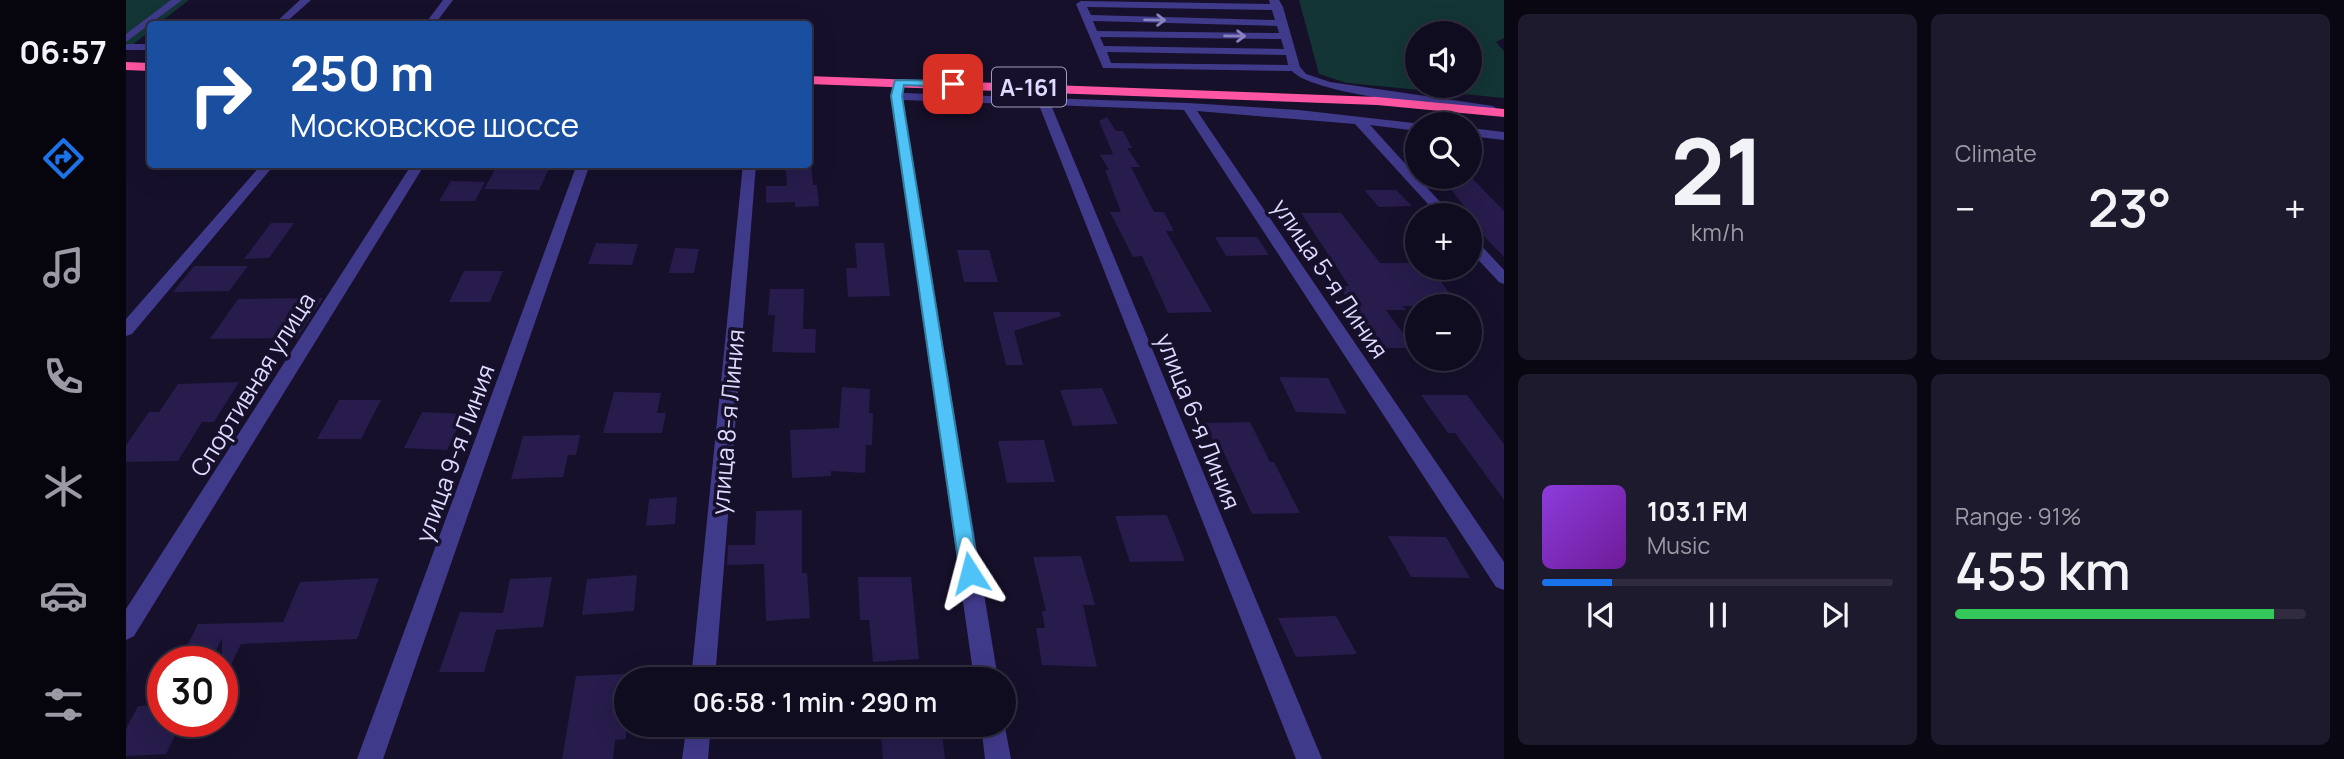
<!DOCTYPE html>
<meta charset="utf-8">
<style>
body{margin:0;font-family:Manrope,sans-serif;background:#1e1a2d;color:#f1f3f6;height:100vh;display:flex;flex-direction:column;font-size:26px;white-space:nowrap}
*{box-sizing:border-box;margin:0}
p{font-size:23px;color:#9c9ba5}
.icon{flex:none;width:38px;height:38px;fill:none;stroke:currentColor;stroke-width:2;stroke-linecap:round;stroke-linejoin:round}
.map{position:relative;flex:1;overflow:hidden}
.sheet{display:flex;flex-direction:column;gap:14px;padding:14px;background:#090712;width:840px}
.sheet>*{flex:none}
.top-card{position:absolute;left:21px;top:21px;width:665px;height:147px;border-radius:7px;box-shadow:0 7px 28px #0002,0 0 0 2px #302c3e;background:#1a4fa0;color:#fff;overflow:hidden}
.fabs{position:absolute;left:1279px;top:21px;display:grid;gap:14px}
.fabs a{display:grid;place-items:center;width:77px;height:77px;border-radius:50%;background:#100c20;box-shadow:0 7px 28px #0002,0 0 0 2px #302c3e;font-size:35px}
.speed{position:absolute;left:21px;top:646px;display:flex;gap:14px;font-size:35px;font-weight:700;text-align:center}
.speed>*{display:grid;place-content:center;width:91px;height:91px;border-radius:50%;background:#100c20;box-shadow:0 7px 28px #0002,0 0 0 2px #302c3e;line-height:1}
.speed .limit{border:10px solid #d22;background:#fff;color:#111}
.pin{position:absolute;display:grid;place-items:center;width:60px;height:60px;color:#fff;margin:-30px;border-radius:14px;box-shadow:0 4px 10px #0006}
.me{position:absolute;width:77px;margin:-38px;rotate:351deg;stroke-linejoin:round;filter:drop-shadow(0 0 5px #0008)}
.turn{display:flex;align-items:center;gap:24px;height:147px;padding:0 28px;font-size:32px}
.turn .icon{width:91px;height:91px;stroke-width:2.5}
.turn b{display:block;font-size:49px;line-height:60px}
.big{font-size:52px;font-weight:600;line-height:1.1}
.sheet .widget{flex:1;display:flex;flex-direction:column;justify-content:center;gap:10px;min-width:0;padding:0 24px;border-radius:10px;background:#1e1a2d}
.sheet .dial{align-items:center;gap:0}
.dial b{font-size:91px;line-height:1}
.song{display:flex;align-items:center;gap:21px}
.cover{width:84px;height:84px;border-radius:10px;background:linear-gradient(135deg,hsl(270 70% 55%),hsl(280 70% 35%))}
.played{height:7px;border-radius:4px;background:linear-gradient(90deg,#1a73e8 20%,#302c3e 20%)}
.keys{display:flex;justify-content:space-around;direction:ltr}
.heat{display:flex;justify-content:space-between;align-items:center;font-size:38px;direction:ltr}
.charge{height:10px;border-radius:5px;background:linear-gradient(90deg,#34c759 91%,#302c3e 0)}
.sheet .tiles{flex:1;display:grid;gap:14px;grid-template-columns:repeat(2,1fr)}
.trip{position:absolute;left:488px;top:667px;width:402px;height:70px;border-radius:35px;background:#100c20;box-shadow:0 7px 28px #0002,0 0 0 2px #302c3e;font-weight:600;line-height:70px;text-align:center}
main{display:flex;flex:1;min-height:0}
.tab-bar{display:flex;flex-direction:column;width:126px;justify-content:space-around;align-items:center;background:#06050d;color:#9c9ba5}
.tab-bar .icon{width:49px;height:49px}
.tab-bar .active{color:#1a73e8}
.tab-bar b{font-size:32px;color:#f1f3f6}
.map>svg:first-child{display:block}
</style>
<main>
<nav class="tab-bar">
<b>06:57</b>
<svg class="icon active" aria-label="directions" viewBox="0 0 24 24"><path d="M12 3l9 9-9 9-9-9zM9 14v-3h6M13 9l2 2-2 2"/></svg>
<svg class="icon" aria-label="music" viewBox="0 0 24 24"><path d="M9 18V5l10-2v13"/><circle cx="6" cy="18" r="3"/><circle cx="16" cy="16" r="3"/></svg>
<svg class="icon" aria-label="phone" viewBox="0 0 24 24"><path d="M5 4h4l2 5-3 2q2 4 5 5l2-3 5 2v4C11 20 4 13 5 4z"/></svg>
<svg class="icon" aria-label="climate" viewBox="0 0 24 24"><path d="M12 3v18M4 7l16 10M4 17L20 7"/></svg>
<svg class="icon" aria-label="car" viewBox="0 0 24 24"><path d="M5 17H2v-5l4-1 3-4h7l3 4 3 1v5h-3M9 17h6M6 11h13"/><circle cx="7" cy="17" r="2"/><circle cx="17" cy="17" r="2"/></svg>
<svg class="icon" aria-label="filters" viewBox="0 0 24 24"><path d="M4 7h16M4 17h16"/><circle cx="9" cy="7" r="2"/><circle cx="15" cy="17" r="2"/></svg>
</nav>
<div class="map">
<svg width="1378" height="759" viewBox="0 0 1378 759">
<rect width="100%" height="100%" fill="#16102b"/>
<path fill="#133535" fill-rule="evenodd" d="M0 0H63L32 24H24V31L0 50Z
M1173 0H1378V38L1370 42 1378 51V98L1221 83 1193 74ZM1292 33H1344V86H1292Z"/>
<path fill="#271c4c" d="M981 117 990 131H997L1006 148H1001L1014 167H1005L1028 212H1038L1048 231H1040L1086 312 1042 313 1016 256 1007 257 984 212H995L979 170H983L974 155 987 154 973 121Z
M372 164H425L413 190 358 189Z
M659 164H685L687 185H691L693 206 669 207V202L640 203V186H661Z
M1315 177H1345L1378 211V257L1344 222V215H1338L1333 210H1341Z
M325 181 359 182 349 201H313Z
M1238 190H1270L1286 206 1253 207Z
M1175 213H1215L1254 263H1292V268H1304L1334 306H1277L1280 310H1260L1288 348H1243L1231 330H1242L1213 286H1223Z
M145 223H168L143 258 118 259Z
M1089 237H1131L1143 255 1100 256Z
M470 243 512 244 506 265 462 264Z
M729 243H758L764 296 722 297 720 268H731Z
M549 248 573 249 568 273H543Z
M831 250H863L872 282H838Z
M68 266H122L103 291 47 292Z
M338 271H377L364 302H323Z
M644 289H678L677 329H690L689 353 646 352 649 315H642Z
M197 298 171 338 84 339 112 299Z
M867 312H934L935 316 888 331 897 365H880Z
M1153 377 1202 378 1221 414 1170 412Z
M113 382 88 422H76L52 461 0 462V445L23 412H33L52 384Z
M716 387 744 389 743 413H747L746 445H740L739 473 705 471V476L666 478 664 430 713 428Z
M976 388 992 424 947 426 934 390Z
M488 392 535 393 531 413H540L536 433H477Z
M1295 395H1341L1378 444V500L1329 433H1322Z
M213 400H255L235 439H191Z
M296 412 338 414 321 450 278 448Z
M1124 422 1144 462H1148L1174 513 1126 514 1098 453H1093L1079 423Z
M454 435 450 455H442L437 477 385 479 397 436Z
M918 440 929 482 881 483 872 441Z
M551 497 549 524 520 526 523 499Z
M676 510V573H681L684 618 640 621 638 564 601 565 602 545H629L630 511Z
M1041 515 1059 561 1004 562 989 516Z
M1262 536 1320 537 1344 578 1285 577Z
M955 556 969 605H957L971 667 916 665 910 628H919L916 611H920L907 557Z
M511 575 508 611 456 615 461 579Z
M426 577 417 627 370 630 358 672H313L334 612 377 613 384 579Z
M732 577H785L793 659 747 662 743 620H734Z
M253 578 231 639 115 644 96 684V638L85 662H53L72 624 157 622 174 582Z
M1210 616 1231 654 1170 657 1152 618Z
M500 674V739L489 740 487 759H436L450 676Z
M37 705V721H56L40 754 0 756V729L12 706Z
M754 724H815L819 759H757Z"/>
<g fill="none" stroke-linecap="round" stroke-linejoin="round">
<path fill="#403a8b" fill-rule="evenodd" d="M45 0H56L0 42V34Z
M174 0H185L158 24H148Z
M317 0H327L309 24H299Z
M1143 0H1153L1157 7 1174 67 1180 74 1204 82 1367 106 1373 110 1367 114C1329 108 1187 95 1166 71L977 68 950 4 955 1 1144 4ZM961 7 1146 10 1149 20 965 15ZM967 21 1151 26 1153 33 971 31ZM974 37 1155 39 1158 49 978 46ZM981 52 1160 55 1162 65 985 63Z
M0 44H24V50H0Z
M773 79 779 82 777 93 1062 103 1173 110 1296 124H1292V131L1244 125 1326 215H1312L1229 124 1071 111 1378 562V590L1370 587 1058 110 925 105 1196 759H1170L913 105 777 100 872 679H848L765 96 767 82Z
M1344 128 1378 132V140L1344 136Z
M136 164H149L6 334 0 336V319Z
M286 164H299L8 636 0 640V609Z
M451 164H464L257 759H231Z
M617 164H630L589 679H565Z
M1344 238 1349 239 1378 270V284L1373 282 1344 251Z
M878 722 885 759H859L855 724H878Z
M561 724H585L582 759H556Z"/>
<path fill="#ff55a2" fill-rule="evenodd" d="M0 62 24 63V71L0 70Z
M682 76 1251 97 1378 109V117L1251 105 682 84Z"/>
</g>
<defs><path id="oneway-shaft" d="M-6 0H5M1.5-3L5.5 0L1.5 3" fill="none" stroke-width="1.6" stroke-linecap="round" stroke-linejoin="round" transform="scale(1.75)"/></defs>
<g stroke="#8882bf">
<use href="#oneway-shaft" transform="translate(1029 20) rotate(1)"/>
<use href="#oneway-shaft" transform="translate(1109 36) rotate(1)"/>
</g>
<path fill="#4fc3f7" stroke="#337fa1" stroke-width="2" d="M769 80 827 81 832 84 827 87 778 85 776 96 853 573 851 579 844 582 837 579 834 573 765 96Z"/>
<g text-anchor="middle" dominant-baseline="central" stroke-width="7" stroke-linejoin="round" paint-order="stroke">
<rect fill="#16102b" stroke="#a39dbf" stroke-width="2" x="866" y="67.5" width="74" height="39" rx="5"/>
<g font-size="23" font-weight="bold" fill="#dfdaff">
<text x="903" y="87">А-161</text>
</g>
<g font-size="24" fill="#dfdaff" stroke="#16102b">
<text transform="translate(1205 278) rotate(56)">улица 5-я Линия</text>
<text transform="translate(126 384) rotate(-58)">Спортивная улица</text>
<text transform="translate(1073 421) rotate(68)">улица 6-я Линия</text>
<text transform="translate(601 422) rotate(-85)">улица 8-я Линия</text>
<text transform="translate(328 453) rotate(-70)">улица 9-я Линия</text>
</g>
</g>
</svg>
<div class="fabs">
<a><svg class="icon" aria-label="sound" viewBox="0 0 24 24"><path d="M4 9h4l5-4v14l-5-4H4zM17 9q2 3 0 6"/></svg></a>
<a><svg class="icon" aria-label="search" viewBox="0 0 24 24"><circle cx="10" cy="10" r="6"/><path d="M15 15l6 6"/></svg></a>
<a>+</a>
<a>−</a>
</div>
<div class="speed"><div class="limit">30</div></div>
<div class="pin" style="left:827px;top:84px;background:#d93025"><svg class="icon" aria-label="arrive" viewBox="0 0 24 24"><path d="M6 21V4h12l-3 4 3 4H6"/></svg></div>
<svg class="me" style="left:844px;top:573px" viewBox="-20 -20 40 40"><path d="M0-17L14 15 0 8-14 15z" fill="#4fc3f7" stroke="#fff" stroke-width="4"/></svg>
<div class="trip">06:58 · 1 min · 290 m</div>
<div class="top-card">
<div class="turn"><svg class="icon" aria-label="right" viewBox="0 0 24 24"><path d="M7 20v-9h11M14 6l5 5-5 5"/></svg><div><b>250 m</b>Московское шоссе</div></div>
</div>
</div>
<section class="sheet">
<div class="tiles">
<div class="widget dial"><b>21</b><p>km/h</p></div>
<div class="widget"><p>Climate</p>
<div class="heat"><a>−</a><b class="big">23°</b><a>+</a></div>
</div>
<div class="widget">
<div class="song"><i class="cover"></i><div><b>103.1 FM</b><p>Music</p></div></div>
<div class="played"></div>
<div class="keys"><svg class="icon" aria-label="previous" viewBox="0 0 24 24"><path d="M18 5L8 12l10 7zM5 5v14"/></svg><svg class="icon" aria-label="pause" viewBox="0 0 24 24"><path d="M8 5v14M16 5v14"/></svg><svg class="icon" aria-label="next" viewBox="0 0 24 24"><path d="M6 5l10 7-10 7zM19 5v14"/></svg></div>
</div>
<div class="widget"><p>Range · 91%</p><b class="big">455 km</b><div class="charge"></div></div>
</div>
</section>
</main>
